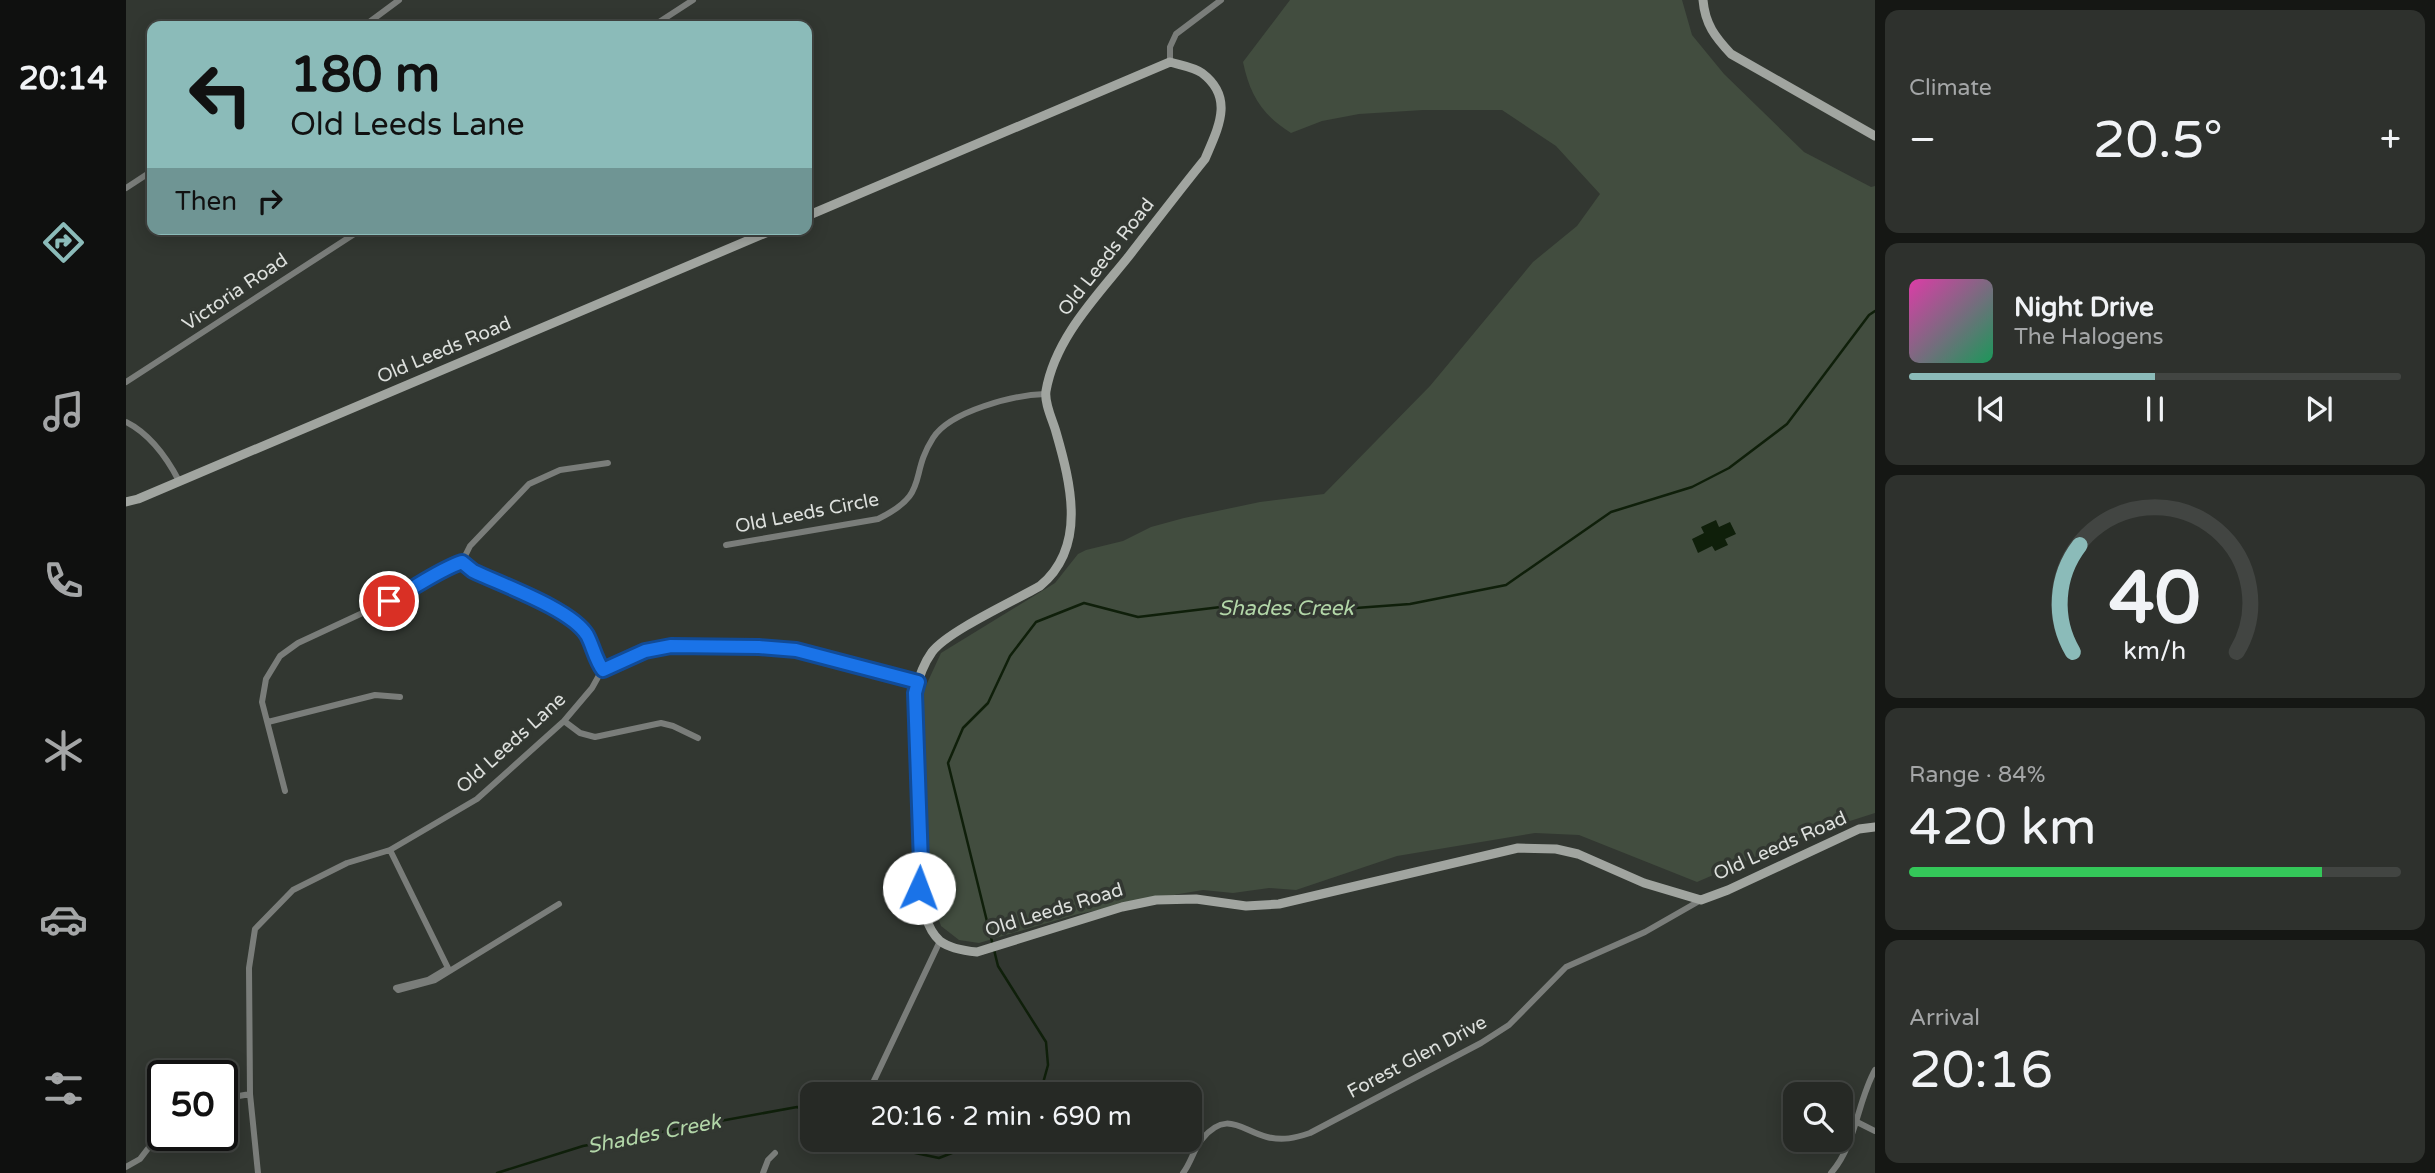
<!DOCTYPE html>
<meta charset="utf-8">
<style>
body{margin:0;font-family:"Varela Round",sans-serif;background:#2e312d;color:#f1f3f6;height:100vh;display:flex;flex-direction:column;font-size:26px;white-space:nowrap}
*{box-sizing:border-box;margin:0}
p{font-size:23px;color:#a4a6a7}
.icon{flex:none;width:38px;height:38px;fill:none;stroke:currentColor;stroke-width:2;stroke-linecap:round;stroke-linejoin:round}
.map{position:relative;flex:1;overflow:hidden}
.drawer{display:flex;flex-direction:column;gap:10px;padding:10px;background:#151714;width:560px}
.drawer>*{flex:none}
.guide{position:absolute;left:21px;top:21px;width:665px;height:214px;border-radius:14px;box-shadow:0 4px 18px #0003,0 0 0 2px #424542;background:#8bbbb9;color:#111;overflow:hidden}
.tools{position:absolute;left:1657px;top:1082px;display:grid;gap:14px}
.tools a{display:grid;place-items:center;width:70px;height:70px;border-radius:14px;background:#262925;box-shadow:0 4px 18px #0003,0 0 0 2px #424542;font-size:35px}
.speed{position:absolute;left:21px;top:1060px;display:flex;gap:14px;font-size:35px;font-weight:700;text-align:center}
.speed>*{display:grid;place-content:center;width:91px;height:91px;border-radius:50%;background:#262925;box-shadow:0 4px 18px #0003,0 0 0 2px #424542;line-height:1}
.speed .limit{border:4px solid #111;border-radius:10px;background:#fff;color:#111}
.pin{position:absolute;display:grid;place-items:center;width:60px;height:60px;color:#fff;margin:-30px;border:4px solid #fff;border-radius:50%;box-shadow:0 2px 7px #0007}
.me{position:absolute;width:77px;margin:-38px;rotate:2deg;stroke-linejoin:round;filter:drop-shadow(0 0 5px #0008)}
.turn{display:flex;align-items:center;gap:24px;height:147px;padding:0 28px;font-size:32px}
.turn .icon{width:91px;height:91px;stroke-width:2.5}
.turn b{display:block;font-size:49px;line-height:60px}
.then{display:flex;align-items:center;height:66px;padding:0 28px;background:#0003;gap:14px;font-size:26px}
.big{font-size:52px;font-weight:600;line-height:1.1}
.drawer .tile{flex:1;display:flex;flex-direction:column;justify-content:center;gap:10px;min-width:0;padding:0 24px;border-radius:14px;background:#2e312d}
.drawer .dial{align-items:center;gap:0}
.dial svg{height:182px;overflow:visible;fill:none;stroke:#424542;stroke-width:7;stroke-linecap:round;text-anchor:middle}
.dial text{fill:#f1f3f6;stroke:none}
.song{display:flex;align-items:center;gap:21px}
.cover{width:84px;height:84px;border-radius:10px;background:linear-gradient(135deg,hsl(320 70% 55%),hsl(150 70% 35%))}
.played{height:7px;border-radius:4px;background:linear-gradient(90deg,#8bbbb9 50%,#424542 50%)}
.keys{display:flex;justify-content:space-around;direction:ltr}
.heat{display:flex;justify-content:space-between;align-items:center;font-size:38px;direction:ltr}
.charge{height:10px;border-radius:5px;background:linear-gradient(90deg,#34c759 84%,#424542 0)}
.trip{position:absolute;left:674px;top:1082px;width:402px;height:70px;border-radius:14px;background:#262925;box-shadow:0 4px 18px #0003,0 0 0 2px #424542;font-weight:600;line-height:70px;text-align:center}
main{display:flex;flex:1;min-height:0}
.menu{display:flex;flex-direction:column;width:126px;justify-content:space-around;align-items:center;background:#0f100f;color:#a4a6a7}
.menu .icon{width:49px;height:49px}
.menu .on{color:#8bbbb9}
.menu b{font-size:32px;color:#f1f3f6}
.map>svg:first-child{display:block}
</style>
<main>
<nav class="menu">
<b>20:14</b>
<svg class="icon on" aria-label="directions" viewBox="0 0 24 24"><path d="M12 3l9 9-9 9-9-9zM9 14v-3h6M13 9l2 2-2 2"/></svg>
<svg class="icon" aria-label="music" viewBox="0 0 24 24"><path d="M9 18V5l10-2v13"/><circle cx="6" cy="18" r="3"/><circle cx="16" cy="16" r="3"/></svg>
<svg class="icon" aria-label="phone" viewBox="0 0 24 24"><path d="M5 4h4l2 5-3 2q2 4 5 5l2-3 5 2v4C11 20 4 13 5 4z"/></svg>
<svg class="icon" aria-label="climate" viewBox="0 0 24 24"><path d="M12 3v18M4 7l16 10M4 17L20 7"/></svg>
<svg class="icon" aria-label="car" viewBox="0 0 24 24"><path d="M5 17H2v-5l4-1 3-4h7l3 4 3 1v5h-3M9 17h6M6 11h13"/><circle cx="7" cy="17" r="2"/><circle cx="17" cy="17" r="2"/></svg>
<svg class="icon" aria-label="filters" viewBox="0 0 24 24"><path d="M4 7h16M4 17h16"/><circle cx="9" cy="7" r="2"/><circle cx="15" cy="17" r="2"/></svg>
</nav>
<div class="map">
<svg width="1749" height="1173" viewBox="0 0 1749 1173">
<rect width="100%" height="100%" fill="#323731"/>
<path fill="#424d3f" d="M1164 0H1556L1566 35 1598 74 1678 152 1745 187 1749 186V813L1680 835 1571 882 1453 835 1409 833 1271 856 1170 890 1143 888 1107 893 1077 890 1053 894 952 914 853 943 833 940 815 926 801 885 797 692 815 653 929 583 952 554 960 550 997 541 1025 527 1058 518 1134 502 1198 494 1304 386 1407 262 1451 226 1474 194 1430 146 1376 110H1297L1233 114 1196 121 1165 133C1136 115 1124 95 1117 62Z"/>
<path fill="#0f1f0a" d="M1590 520 1593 527 1604 522 1610 534 1599 539 1602 545 1589 551 1586 546 1572 553 1566 539 1578 533 1575 527Z"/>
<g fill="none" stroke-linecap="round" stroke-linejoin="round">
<path stroke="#0f1f0a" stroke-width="2.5" d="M914 1094 922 1065 920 1042 872 966 822 763 837 728 862 703 884 656 910 622 958 603 1012 617 1103 606 1189 611 1284 604 1380 585 1485 512 1566 487 1603 468 1661 424 1743 315 1749 311
M749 1139 775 1150 813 1158 862 1139
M371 1173 457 1146 671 1107 686 1113"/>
<path stroke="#7a7d7a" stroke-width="6" d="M238 26 273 0
M527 26 567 0
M1044 62V47L1050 34 1095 0
M0 188 26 171
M0 382 236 229
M0 422C24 434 41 458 53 481
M600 545 752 519C805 493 782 477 807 438 824 411 888 395 919 394
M336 562 347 571C376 585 445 609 461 635 467 646 469 659 476 670
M438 721 454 733 469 737 535 723 547 726 572 738
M142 722 249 695 274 697
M159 791 136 702 140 679 154 656 172 643 286 590 322 567 336 562 344 546 403 484 434 470 482 463
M264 850 322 968 302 980 270 988 272 990 309 980 433 904
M745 1087 814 941
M96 1099 124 1094
M1729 1121 1749 1131
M0 1167 14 1159 37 1129
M132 1173 124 1094 123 968 129 929 167 890 221 863 264 850 351 799 438 721 466 688 476 670 519 651 545 646 633 647 670 651 791 683
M637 1173 642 1160 649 1153
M1057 1173C1065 1163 1068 1148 1076 1139 1101 1109 1116 1131 1141 1137 1157 1141 1169 1138 1184 1133L1355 1043 1383 1025 1440 967 1519 932 1575 900
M1705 1173C1730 1145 1731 1102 1749 1070"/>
<path stroke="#a1a5a0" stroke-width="9" d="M1577 0C1579 24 1589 37 1605 54L1749 136
M681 216 1044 62C1054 65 1068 67 1076 73 1109 98 1092 128 1079 159 1053 191 1028 224 1003 256 971 296 929 338 920 391 918 403 927 421 930 432 945 484 961 547 914 586 888 601 822 631 806 652 798 663 792 680 789 693L795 863C794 886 795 924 814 941 823 948 840 951 851 952L996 907 1030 900 1070 899 1120 906 1153 904 1392 848 1430 849 1452 854 1518 883 1575 900 1602 890 1733 829 1749 827
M0 502 12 499 649 229"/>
</g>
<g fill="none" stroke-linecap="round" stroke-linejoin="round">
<g stroke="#114b97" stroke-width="18">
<path id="route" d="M263 601C288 589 310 571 336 562L347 571C376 585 445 609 461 635 467 646 469 659 477 670L519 651 545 646 633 647 670 650 792 682 789 693 795 863 793 888"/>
</g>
<use href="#route" stroke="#1a73e8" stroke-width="12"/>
</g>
<g text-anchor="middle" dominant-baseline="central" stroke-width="7" stroke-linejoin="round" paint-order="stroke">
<g font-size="19" fill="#dde0dd" stroke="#323731">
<text transform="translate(980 257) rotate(-52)">Old Leeds Road</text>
<text transform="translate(109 292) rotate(-34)">Victoria Road</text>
<text transform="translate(318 350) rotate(-23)">Old Leeds Road</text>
<text transform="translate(681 513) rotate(-11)">Old Leeds Circle</text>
<text transform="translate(385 743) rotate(-42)">Old Leeds Lane</text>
<text transform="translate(1654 846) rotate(-24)">Old Leeds Road</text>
<text transform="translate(928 910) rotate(-17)">Old Leeds Road</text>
<text transform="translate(1291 1057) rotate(-28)">Forest Glen Drive</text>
</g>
<g font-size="21" font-style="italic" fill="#b2d6a8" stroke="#323731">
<text x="1160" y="608">Shades Creek</text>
<text transform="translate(528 1134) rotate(-11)">Shades Creek</text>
</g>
</g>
</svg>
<div class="tools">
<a><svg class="icon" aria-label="search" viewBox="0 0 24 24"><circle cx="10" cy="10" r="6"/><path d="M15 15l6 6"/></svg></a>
</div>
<div class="speed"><div class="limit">50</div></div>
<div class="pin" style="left:263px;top:601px;background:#d93025"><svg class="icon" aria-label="arrive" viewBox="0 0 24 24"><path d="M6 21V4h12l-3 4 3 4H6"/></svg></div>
<svg class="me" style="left:793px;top:888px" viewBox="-20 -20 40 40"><circle r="19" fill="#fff"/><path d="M0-13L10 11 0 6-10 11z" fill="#1a73e8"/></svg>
<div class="trip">20:16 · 2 min · 690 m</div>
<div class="guide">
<div class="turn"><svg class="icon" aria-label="left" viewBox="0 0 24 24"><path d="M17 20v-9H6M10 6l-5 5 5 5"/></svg><div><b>180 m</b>Old Leeds Lane</div></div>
<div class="then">Then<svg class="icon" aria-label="right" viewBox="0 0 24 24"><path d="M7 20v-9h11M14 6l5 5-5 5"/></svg></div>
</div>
</div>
<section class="drawer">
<div class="tile"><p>Climate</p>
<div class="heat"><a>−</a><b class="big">20.5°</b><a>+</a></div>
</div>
<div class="tile">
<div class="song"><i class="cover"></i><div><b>Night Drive</b><p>The Halogens</p></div></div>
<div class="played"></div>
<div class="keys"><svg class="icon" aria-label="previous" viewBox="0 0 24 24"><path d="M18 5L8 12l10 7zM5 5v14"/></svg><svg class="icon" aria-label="pause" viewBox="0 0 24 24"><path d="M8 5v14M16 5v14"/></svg><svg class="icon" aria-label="next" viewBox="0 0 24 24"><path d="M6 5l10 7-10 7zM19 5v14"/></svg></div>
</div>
<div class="tile dial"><svg viewBox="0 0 100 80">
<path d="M14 69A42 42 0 1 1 86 69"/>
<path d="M14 69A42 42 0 0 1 17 22" stroke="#8bbbb9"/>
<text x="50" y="56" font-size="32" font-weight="700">40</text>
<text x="50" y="72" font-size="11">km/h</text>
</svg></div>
<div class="tile"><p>Range · 84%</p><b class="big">420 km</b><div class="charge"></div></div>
<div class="tile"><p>Arrival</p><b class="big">20:16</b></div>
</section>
</main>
